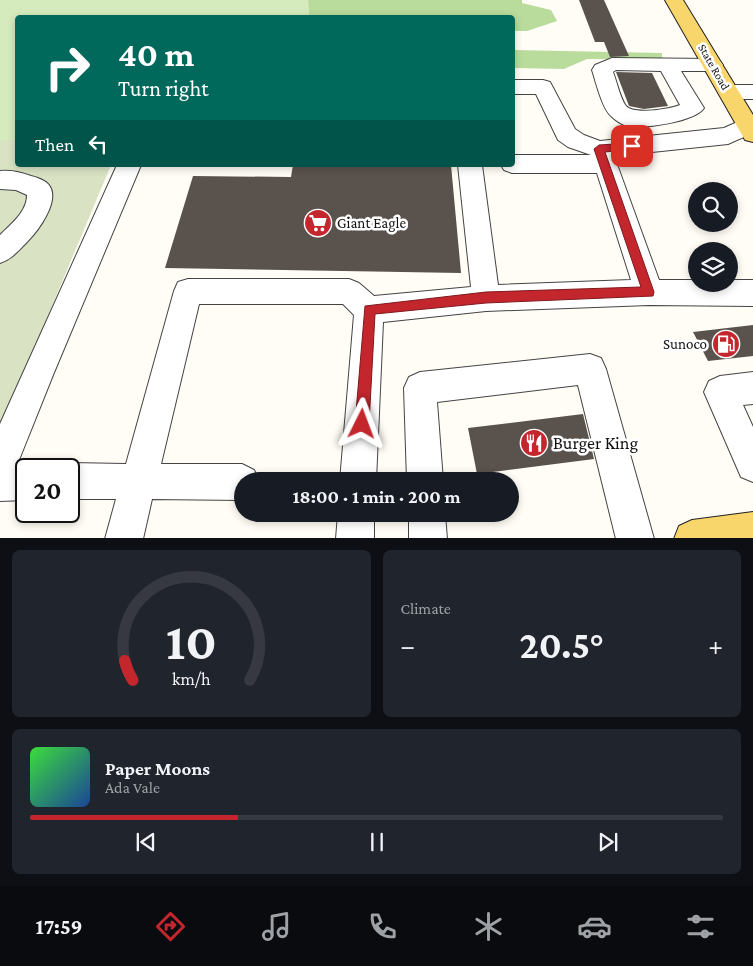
<!DOCTYPE html>
<meta charset="utf-8">
<style>
body{margin:0;font-family:"Crimson Pro",serif;background:#20242c;color:#f1f3f6;height:100vh;display:flex;flex-direction:column;font-size:19px;white-space:nowrap}
*{box-sizing:border-box;margin:0}
p{font-size:16px;color:#9ea1a6}
.icon{flex:none;width:28px;height:28px;fill:none;stroke:currentColor;stroke-width:2;stroke-linecap:round;stroke-linejoin:round}
.map{position:relative;height:538px;overflow:hidden}
.side{display:flex;flex-direction:column;gap:12px;padding:12px;background:#0d0f14;flex:1}
.side>*{flex:none}
.hud{position:absolute;left:15px;top:15px;width:500px;height:152px;border-radius:5px;box-shadow:0 2px 8px #0003;background:#00695c;color:#fff;overflow:hidden}
.tools{position:absolute;left:688px;top:182px;display:grid;gap:10px}
.tools a{display:grid;place-items:center;width:50px;height:50px;border-radius:50%;background:#171b24;box-shadow:0 2px 8px #0003;font-size:25px}
.speed{position:absolute;left:15px;top:458px;display:flex;gap:10px;font-size:25px;font-weight:700;text-align:center}
.speed>*{display:grid;place-content:center;width:65px;height:65px;border-radius:50%;background:#171b24;box-shadow:0 2px 8px #0003;line-height:1}
.speed .limit{border:2px solid #111;border-radius:8px;background:#fff;color:#111}
.pin{position:absolute;display:grid;place-items:center;width:42px;height:42px;color:#fff;margin:-21px;border-radius:10px;box-shadow:0 2px 8px #0006}
.me{position:absolute;width:55px;margin:-28px;rotate:3deg;stroke-linejoin:round;filter:drop-shadow(0 0 4px #0008)}
.turn{display:flex;align-items:center;gap:18px;height:105px;padding:0 20px;font-size:22px}
.turn .icon{width:65px;height:65px;stroke-width:2.5}
.turn b{display:block;font-size:35px;line-height:42px}
.then{display:flex;align-items:center;height:48px;padding:0 20px;background:#0003;gap:10px;font-size:19px}
.big{font-size:38px;font-weight:700;line-height:1.1}
.side .widget{flex:1;display:flex;flex-direction:column;justify-content:center;gap:8px;min-width:0;padding:0 18px;border-radius:8px;background:#20242c}
.side .dial{align-items:center;gap:0}
.dial svg{height:130px;overflow:visible;fill:none;stroke:#363941;stroke-width:7;stroke-linecap:round;text-anchor:middle}
.dial text{fill:#f1f3f6;stroke:none}
.song{display:flex;align-items:center;gap:15px}
.cover{width:60px;height:60px;border-radius:8px;background:linear-gradient(135deg,hsl(120 70% 55%),hsl(220 70% 35%))}
.played{height:5px;border-radius:2px;background:linear-gradient(90deg,#c4262e 30%,#363941 30%)}
.keys{display:flex;justify-content:space-around;direction:ltr}
.heat{display:flex;justify-content:space-between;align-items:center;font-size:28px;direction:ltr}
.side .tiles{flex:1;display:grid;gap:12px;grid-template-columns:1fr 1fr}
.widget:last-child{grid-column:span 2}
.trip{position:absolute;left:234px;top:472px;width:285px;height:50px;border-radius:25px;background:#171b24;box-shadow:0 2px 8px #0003;font-weight:700;line-height:50px;text-align:center}
.dock{display:flex;height:80px;justify-content:space-around;align-items:center;background:#090b0e;color:#9ea1a6}
.dock .icon{width:35px;height:35px}
.dock .selected{color:#c4262e}
.dock b{font-size:22px;color:#f1f3f6}
.map>svg:first-child{display:block}
</style>
<div class="map">
<svg width="753" height="539" viewBox="0 0 753 539">
<rect width="100%" height="100%" fill="#fffdf5"/>
<path fill="#d5ebbd" d="M0 0H308L309 17 18 18 17 140H0Z"/>
<path fill="#b9dc9c" d="M308 0H522V3L551 10 557 21 527 31H513L512 18 309 17Z
M513 50 662 53V59H587L564 69 513 68Z"/>
<path fill="#d9e3c4" d="M0 140H17L18 165H111L0 430Z"/>
<path fill="#5a524d" d="M579 0H604L629 56 610 57 604 42H595Z
M616 72 652 73 668 106 644 109 629 106Z
M293 165H451L461 273 165 268 193 176 291 177Z
M753 325V356L708 361 693 332Z
M583 414 594 459 477 474 468 428Z"/>
<g fill="none" stroke-linecap="round" stroke-linejoin="round">
<g stroke="#444" stroke-width="2">
<path id="minor" d="M612 58 713 59 720 61 723 65 720 69 713 71H681L704 108C695 122 643 129 627 126 621 124 615 120 611 116 602 108 596 82 592 70L595 65ZM616 70 661 71 680 105C670 109 634 115 626 106 620 98 617 82 613 72Z
M512 80H543L550 82 575 129 584 135 600 141 724 128 753 115V133L728 144 614 156 659 280H696V284H729V280H753V306L649 305 486 311 383 322 376 481H340L354 315 343 304H199L161 464H242L254 470 259 481H242V500L152 499 143 539H105L116 499H69V469H56L69 463 126 464 174 291 178 282 188 279H349L359 283 374 296 471 287 458 165H482L498 285 631 280 597 173H512L504 170 501 165H512V155H591L568 147 558 140 536 94H512Z
M729 85H753V99H729L722 97 718 92 722 87Z
M117 165H141L53 375 17 465 26 464 37 469H26V500L0 501V424Z
M0 171C11 170 20 172 31 176 36 177 44 180 48 184 62 199 38 231 27 242 18 251 12 259 0 263V235C11 224 27 212 27 195L16 190 0 189Z
M590 354 601 358 606 369 654 539H616L578 385 437 402 443 481H407L404 388 409 377 420 372Z
M753 372V404L743 405 753 427V482L741 477 704 392 709 381 720 376Z
M338 514H374V539H336Z
M409 514H445L447 539H409Z"/>
</g>
<g stroke="#222" stroke-width="2">
<path id="major" d="M665 0H683L753 115V142L745 140Z
M753 512V539H674L679 526 692 520Z"/>
</g>
<use href="#minor" fill="#fff" fill-rule="evenodd"/>
<use href="#major" fill="#f9d66b" fill-rule="evenodd"/>
</g>
<path fill="#c4262e" stroke="#7f191e" d="M632 143 635 144V149L605 152 654 292 653 296 486 303 375 314 369 424 367 429 362 431 357 429 355 424 365 306 486 292 641 287 594 149 599 145Z"/>
<defs>
<g id="supermarket-disc" transform="scale(1.4375)"><circle r="9.5" fill="#c4262e" stroke="#fff"/><path d="M-6-5.5h2.5l.6 2H6L4.5 2H-2.5L-4.4-4H-6ZM-1.5 3.2a1.3 1.3 0 1 0 .1 0ZM3 3.2a1.3 1.3 0 1 0 .1 0Z" fill="#fff"/></g>
<g id="fuel-disc" transform="scale(1.4375)"><circle r="9.5" fill="#c4262e" stroke="#fff"/><path d="M-5.5-6h7V0h2V4h1.3V-2.5L3-4.5l.8-.8L6-3V5H2.5V1h-1V6h-7ZM-4.2-4.7v3.2H.2V-4.7Z" fill="#fff"/></g>
<g id="restaurant-disc" transform="scale(1.4375)"><circle r="9.5" fill="#c4262e" stroke="#fff"/><path d="M-5-6h1v4h1v-4h1v4h1v-4h1v5L-1.5 .5V6h-2V.5L-5-1ZM5-6V6H3V1.5H1.5Q1.5-4 5-6Z" fill="#fff"/></g>
</defs>
<g fill-rule="evenodd">
<use href="#supermarket-disc" x="318" y="223"/>
<use href="#fuel-disc" x="726" y="344"/>
<use href="#restaurant-disc" x="534" y="443"/>
</g>
<g text-anchor="middle" dominant-baseline="central" stroke-width="5" stroke-linejoin="round" paint-order="stroke">
<g font-size="12" fill="#111" stroke="#fff">
<text transform="translate(714 67) rotate(60)">State Road</text>
</g>
<g font-size="15" fill="#111" stroke="#fff" text-anchor="start">
<text x="337" y="223">Giant Eagle</text>
<text x="707" y="344" text-anchor="end">Sunoco</text>
</g>
<g font-size="18" fill="#111" stroke="#fff" text-anchor="start">
<text x="553" y="443">Burger King</text>
</g>
</g>
</svg>
<div class="tools">
<a><svg class="icon" aria-label="search" viewBox="0 0 24 24"><circle cx="10" cy="10" r="6"/><path d="M15 15l6 6"/></svg></a>
<a><svg class="icon" aria-label="layers" viewBox="0 0 24 24"><path d="M12 4l9 5-9 5-9-5zM3 14l9 5 9-5"/></svg></a>
</div>
<div class="speed"><div class="limit">20</div></div>
<div class="pin" style="left:632px;top:146px;background:#d93025"><svg class="icon" aria-label="arrive" viewBox="0 0 24 24"><path d="M6 21V4h12l-3 4 3 4H6"/></svg></div>
<svg class="me" style="left:362px;top:424px" viewBox="-20 -20 40 40"><path d="M0-17L14 15 0 8-14 15z" fill="#c4262e" stroke="#fff" stroke-width="4"/></svg>
<div class="trip">18:00 · 1 min · 200 m</div>
<div class="hud">
<div class="turn"><svg class="icon" aria-label="right" viewBox="0 0 24 24"><path d="M7 20v-9h11M14 6l5 5-5 5"/></svg><div><b>40 m</b>Turn right</div></div>
<div class="then">Then<svg class="icon" aria-label="left" viewBox="0 0 24 24"><path d="M17 20v-9H6M10 6l-5 5 5 5"/></svg></div>
</div>
</div>
<section class="side">
<div class="tiles">
<div class="widget dial"><svg viewBox="0 0 100 80">
<path d="M14 69A42 42 0 1 1 86 69"/>
<path d="M14 69A42 42 0 0 1 9 57" stroke="#c4262e"/>
<text x="50" y="56" font-size="32" font-weight="700">10</text>
<text x="50" y="72" font-size="11">km/h</text>
</svg></div>
<div class="widget"><p>Climate</p>
<div class="heat"><a>−</a><b class="big">20.5°</b><a>+</a></div>
</div>
<div class="widget">
<div class="song"><i class="cover"></i><div><b>Paper Moons</b><p>Ada Vale</p></div></div>
<div class="played"></div>
<div class="keys"><svg class="icon" aria-label="previous" viewBox="0 0 24 24"><path d="M18 5L8 12l10 7zM5 5v14"/></svg><svg class="icon" aria-label="pause" viewBox="0 0 24 24"><path d="M8 5v14M16 5v14"/></svg><svg class="icon" aria-label="next" viewBox="0 0 24 24"><path d="M6 5l10 7-10 7zM19 5v14"/></svg></div>
</div>
</div>
</section>
<nav class="dock">
<b>17:59</b>
<svg class="icon selected" aria-label="directions" viewBox="0 0 24 24"><path d="M12 3l9 9-9 9-9-9zM9 14v-3h6M13 9l2 2-2 2"/></svg>
<svg class="icon" aria-label="music" viewBox="0 0 24 24"><path d="M9 18V5l10-2v13"/><circle cx="6" cy="18" r="3"/><circle cx="16" cy="16" r="3"/></svg>
<svg class="icon" aria-label="phone" viewBox="0 0 24 24"><path d="M5 4h4l2 5-3 2q2 4 5 5l2-3 5 2v4C11 20 4 13 5 4z"/></svg>
<svg class="icon" aria-label="climate" viewBox="0 0 24 24"><path d="M12 3v18M4 7l16 10M4 17L20 7"/></svg>
<svg class="icon" aria-label="car" viewBox="0 0 24 24"><path d="M5 17H2v-5l4-1 3-4h7l3 4 3 1v5h-3M9 17h6M6 11h13"/><circle cx="7" cy="17" r="2"/><circle cx="17" cy="17" r="2"/></svg>
<svg class="icon" aria-label="filters" viewBox="0 0 24 24"><path d="M4 7h16M4 17h16"/><circle cx="9" cy="7" r="2"/><circle cx="15" cy="17" r="2"/></svg>
</nav>
